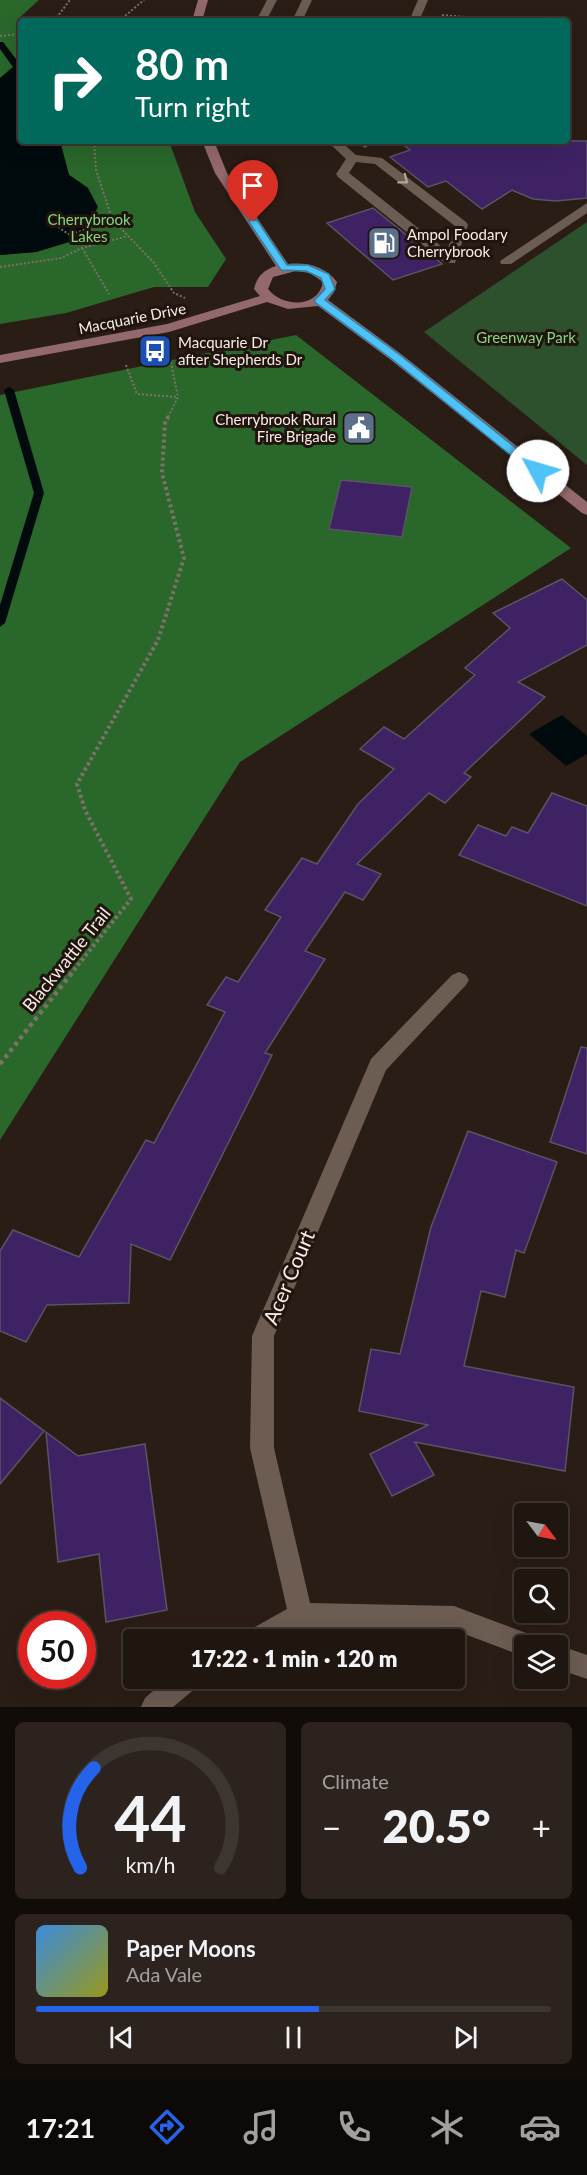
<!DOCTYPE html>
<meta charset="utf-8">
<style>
body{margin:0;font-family:Lato,sans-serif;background:#2d231e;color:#f1f3f6;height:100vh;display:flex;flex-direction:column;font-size:22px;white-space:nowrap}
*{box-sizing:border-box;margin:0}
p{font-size:20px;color:#a29f9f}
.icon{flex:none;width:33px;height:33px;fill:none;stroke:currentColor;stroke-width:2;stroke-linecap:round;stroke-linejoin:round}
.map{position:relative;height:1707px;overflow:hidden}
.sheet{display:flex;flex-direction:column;gap:15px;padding:15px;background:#120c09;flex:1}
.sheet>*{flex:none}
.top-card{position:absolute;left:18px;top:18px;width:552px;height:126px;border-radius:6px;box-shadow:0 6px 24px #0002,0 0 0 2px #3d3530;background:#00695c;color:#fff;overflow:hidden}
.needle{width:39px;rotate:122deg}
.buttons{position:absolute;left:514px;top:1503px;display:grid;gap:12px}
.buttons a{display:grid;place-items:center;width:54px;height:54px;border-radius:6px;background:#201610;box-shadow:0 6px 24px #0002,0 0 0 2px #3d3530;font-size:30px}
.speed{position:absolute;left:18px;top:1611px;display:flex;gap:12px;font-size:30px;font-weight:700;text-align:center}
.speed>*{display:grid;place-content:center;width:78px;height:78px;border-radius:50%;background:#201610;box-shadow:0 6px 24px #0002,0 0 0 2px #3d3530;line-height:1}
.speed .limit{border:9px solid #d22;background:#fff;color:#111}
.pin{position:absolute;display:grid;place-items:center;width:51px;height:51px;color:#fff;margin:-62px -26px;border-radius:50% 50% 50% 0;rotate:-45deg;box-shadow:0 0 6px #0007}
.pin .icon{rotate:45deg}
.me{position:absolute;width:66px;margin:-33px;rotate:309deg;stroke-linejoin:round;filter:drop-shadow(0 0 4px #0008)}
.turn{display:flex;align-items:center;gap:21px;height:126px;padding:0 18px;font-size:27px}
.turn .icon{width:78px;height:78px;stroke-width:2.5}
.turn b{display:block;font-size:42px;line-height:51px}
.big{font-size:45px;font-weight:800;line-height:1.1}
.sheet .widget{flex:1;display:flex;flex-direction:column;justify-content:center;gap:9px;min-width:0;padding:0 21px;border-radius:9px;background:#2d231e}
.sheet .dial{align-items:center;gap:0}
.dial svg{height:156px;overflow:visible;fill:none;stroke:#3d3530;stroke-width:7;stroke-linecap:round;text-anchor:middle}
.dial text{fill:#f1f3f6;stroke:none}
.song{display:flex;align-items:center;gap:18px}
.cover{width:72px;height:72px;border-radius:9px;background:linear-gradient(135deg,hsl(210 70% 55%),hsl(60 70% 35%))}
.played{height:6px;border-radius:3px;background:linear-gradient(90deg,#2563eb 55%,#3d3530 55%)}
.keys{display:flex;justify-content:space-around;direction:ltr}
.heat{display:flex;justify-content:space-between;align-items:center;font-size:33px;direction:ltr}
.sheet .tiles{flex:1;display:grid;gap:15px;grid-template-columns:1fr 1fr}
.widget:last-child{grid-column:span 2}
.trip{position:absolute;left:123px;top:1629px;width:342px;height:60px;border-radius:6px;background:#201610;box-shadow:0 6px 24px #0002,0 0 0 2px #3d3530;font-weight:800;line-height:60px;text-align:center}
.tab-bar{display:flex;height:96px;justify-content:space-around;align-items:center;background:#0d0906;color:#a29f9f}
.tab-bar .icon{width:42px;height:42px}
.tab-bar .selected{color:#2563eb}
.tab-bar b{font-size:27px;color:#f1f3f6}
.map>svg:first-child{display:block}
</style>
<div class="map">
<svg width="587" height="1707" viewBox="0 0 587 1707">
<rect width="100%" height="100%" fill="#2a1d15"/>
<path fill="#2d512d" d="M587 222V465L424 332Z"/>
<path fill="#29672b" d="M0 0H39L18 19 52 21H21V68L15 65 0 78Z
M60 141H169L195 212 226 259 208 287H154L66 313 0 324V255L36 252 82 238 86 228 88 188 69 175Z
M296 335 571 548 240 762 0 1140V395Z"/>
<path fill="#010b0e" d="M16 65 21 68V141H60L69 175 88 188 98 207 82 238 36 252 0 255V78Z
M562 715 587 736V754L566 766 529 734Z"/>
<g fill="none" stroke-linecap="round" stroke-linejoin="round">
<path fill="#010b0e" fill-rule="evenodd" d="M0 42H3L19 63V67H13L0 49Z
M9 387 14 390 44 493 5 623 0 627V605L34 493 4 390Z"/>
</g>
<path fill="#3e2264" stroke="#595464" stroke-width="1.5" d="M398 141H587V198L556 201 533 199 512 190 482 209 446 181 428 187 390 157 410 150Z
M373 208 440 262 442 264 393 280 327 223Z
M341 480 412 487 402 537 329 529Z
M562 579 587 600V645L518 682 545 697 464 773 471 777 445 803 429 793 357 864 381 874 363 900 345 892 305 951 325 959 265 1053 272 1055 170 1260 131 1244 129 1303 47 1305 26 1342 0 1331V1251L13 1230 79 1257 146 1140 154 1143 225 1012 207 1005 226 977 238 982 281 917 265 910 302 858 317 864 358 804 394 769 360 749 384 727 404 739 475 675 465 668 510 628 493 613Z
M552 793 587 806V906L459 855 478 825 506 836 512 827 528 833Z
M581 1047 587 1048V1154L550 1142Z
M468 1131 557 1162 524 1253 516 1250 505 1297 481 1291 464 1366 574 1387 565 1471 415 1442 434 1475 392 1496 370 1454 428 1425 359 1411 371 1349 400 1354 431 1227Z
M0 1398 44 1431 0 1484Z
M46 1432 78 1456 145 1444 167 1610 106 1622 99 1554 58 1562Z"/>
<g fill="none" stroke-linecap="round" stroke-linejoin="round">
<path stroke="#7d716a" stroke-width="2" stroke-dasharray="2 2" stroke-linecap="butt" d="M442 15 476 18
M54 21 70 0
M119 21 144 0
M0 36 21 34
M94 141 96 170 112 219 154 263 174 293 185 298
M68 145 94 144
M58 227 70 235 112 219
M82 248 109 294
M0 267 61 258 82 248 128 236
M126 365 137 394 178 397
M168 417 178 397 169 353"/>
<path stroke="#7d716a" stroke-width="4" stroke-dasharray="3 3" stroke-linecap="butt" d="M74 970 131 899 85 810 77 784 158 640 184 558 162 473 165 423 169 415"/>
<path stroke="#7d716a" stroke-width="4.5" stroke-dasharray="4 4" stroke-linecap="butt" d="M0 1064 75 969"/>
<path fill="#6c5c52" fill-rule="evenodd" d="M267 0H277L266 21H256Z
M302 0H312L302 21H292Z
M418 0H428L419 21H409Z
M327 141H340L356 155 382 158 466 222 468 225 455 263H445L338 177 336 174 346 159ZM356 162 375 164 455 226 447 251 349 173Z
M355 141H369L371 144 365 148Z
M587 203V213L511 264H501L500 261Z"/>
<path fill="#6c5c52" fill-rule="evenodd" d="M459 972 466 975 469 980 466 985 386 1070 274 1336V1448L310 1603 454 1606 537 1637 540 1646H525V1657L454 1630 303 1627 282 1640H245L248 1631 287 1609 250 1448 252 1336 371 1059 452 975Z
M558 1645 587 1655V1679L558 1669V1646H556Z
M168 1678H200L197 1687 173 1707H141L145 1698Z"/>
<path fill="#93696b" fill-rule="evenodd" d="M198 0H208L202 21H192Z
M202 141H214L227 173 288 264C307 262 325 266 337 282L334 292 328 300 401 354 587 502V515L582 513 391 360 318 306 288 309 267 302 169 332 0 363V355L167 324 260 296 254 289C257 276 264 270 276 266L215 173ZM296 271 310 273 323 282C318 309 282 307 268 289L273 277Z"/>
</g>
<defs><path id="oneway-chevron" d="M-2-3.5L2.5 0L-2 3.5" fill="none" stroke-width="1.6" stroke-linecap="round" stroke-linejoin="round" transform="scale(1.5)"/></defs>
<use stroke="#b2a49d" href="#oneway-chevron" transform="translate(404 180) rotate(37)"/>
<path fill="#4fc3f7" stroke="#337fa1" stroke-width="1.5" d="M250 220H257L287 265H308L329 274 335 289 325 300 400 355 542 469V474H534L393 360 316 303 314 301 325 289 321 278 306 271 281 270 249 222Z"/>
<defs>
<g id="fuel-square" transform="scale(1.725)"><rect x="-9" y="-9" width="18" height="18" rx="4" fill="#5c6f8a" stroke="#20140c"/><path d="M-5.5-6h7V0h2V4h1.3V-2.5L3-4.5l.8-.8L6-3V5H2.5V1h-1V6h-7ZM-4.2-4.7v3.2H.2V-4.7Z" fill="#fff"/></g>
<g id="bus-square" transform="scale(1.725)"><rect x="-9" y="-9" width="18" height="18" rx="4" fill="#1a4fb4" stroke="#20140c"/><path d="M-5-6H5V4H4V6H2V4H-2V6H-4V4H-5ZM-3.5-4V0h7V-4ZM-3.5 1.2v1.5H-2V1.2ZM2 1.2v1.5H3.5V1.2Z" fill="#fff"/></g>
<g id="civic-square" transform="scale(1.725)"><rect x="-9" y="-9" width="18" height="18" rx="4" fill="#5c6f8a" stroke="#20140c"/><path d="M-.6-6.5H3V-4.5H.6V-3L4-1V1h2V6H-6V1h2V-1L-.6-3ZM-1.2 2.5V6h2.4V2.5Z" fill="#fff"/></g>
</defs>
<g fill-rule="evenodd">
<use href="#fuel-square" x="384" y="243"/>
<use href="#bus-square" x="155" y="351"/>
<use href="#civic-square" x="359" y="428"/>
</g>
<g text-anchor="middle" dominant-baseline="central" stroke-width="6" stroke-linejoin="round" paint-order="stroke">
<g font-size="15" fill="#84d783" stroke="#20140c">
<text x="89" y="219">Cherrybrook<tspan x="89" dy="17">Lakes</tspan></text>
<text x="526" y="337">Greenway Park</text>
</g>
<g font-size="15" fill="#f7ede8" stroke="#20140c" text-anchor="start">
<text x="407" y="234">Ampol Foodary<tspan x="407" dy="17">Cherrybrook</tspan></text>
<text x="178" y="342">Macquarie Dr<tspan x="178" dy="17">after Shepherds Dr</tspan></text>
<text x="336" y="419" text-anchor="end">Cherrybrook Rural<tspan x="336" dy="17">Fire Brigade</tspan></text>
</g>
<g font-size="15" fill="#f7ede8" stroke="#20140c">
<text transform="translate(132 318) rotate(-11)">Macquarie Drive</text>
</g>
<g font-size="18" fill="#f7ede8" stroke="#20140c">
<text transform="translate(66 959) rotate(-51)">Blackwattle Trail</text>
</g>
<g font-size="21" fill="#f7ede8" stroke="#20140c">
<text transform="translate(288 1277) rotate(-67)">Acer Court</text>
</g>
</g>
</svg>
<div class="buttons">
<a><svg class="needle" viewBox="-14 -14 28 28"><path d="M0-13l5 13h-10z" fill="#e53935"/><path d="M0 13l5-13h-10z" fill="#a29f9f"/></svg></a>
<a><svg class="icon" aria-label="search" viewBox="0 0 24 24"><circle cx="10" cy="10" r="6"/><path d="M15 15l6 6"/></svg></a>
<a><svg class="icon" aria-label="layers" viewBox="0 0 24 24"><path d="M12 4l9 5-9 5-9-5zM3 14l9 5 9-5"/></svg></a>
</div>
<div class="speed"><div class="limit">50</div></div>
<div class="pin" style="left:253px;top:222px;background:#d93025"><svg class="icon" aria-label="arrive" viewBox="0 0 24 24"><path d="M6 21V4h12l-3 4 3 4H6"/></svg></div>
<svg class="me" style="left:538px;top:471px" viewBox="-20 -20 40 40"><circle r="19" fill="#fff"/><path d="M0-13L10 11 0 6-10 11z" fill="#4fc3f7"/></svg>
<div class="trip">17:22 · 1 min · 120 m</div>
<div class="top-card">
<div class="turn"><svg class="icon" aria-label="right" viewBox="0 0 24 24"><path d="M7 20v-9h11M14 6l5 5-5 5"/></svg><div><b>80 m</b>Turn right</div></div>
</div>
</div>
<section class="sheet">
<div class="tiles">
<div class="widget dial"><svg viewBox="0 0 100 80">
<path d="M14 69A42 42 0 1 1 86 69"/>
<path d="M14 69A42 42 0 0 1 21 18" stroke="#2563eb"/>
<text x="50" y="56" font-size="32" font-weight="700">44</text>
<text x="50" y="72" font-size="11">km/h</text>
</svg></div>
<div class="widget"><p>Climate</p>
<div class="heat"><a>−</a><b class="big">20.5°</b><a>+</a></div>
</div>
<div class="widget">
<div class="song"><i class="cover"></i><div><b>Paper Moons</b><p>Ada Vale</p></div></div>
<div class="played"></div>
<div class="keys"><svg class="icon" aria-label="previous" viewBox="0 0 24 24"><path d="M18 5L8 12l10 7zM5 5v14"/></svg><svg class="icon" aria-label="pause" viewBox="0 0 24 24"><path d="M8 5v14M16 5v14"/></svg><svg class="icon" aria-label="next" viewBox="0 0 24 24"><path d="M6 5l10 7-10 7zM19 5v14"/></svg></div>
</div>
</div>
</section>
<nav class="tab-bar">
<b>17:21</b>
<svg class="icon selected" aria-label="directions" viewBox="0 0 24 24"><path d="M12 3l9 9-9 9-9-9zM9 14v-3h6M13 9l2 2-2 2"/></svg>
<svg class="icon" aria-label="music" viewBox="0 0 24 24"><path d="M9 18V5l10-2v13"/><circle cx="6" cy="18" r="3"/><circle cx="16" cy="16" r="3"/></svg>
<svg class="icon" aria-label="phone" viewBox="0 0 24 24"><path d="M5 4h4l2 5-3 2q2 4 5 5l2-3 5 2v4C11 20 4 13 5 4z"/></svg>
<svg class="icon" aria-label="climate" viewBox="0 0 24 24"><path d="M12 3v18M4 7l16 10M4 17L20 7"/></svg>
<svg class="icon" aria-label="car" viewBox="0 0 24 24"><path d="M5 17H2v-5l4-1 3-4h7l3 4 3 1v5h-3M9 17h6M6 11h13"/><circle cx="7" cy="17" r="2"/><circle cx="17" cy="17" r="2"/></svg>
</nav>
